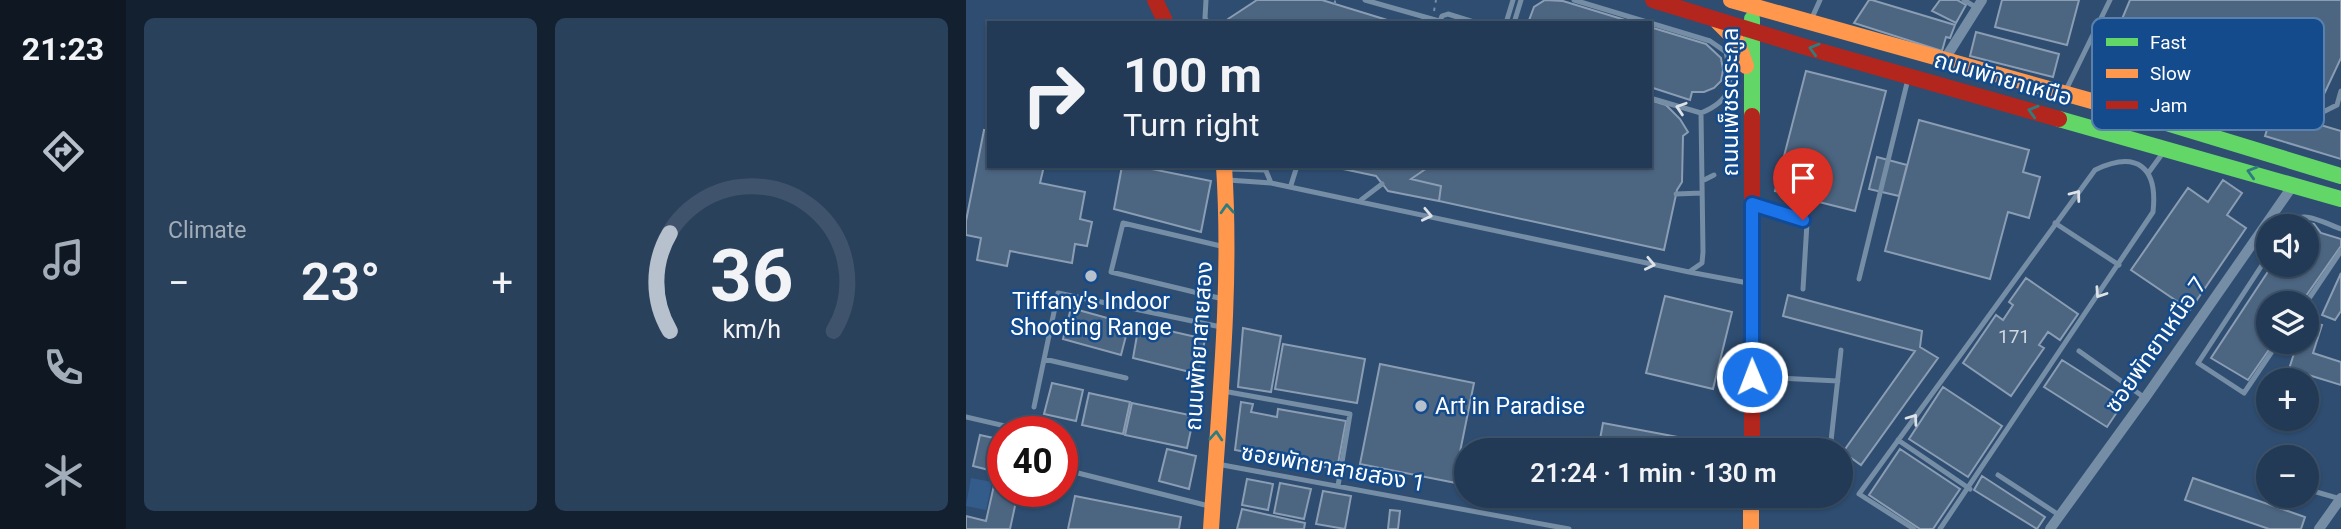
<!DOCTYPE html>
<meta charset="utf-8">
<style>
body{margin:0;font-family:Roboto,"Noto Sans Thai",sans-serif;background:#2a415b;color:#f1f3f6;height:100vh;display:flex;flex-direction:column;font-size:26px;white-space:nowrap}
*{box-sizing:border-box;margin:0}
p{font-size:23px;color:#a2adb9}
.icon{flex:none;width:38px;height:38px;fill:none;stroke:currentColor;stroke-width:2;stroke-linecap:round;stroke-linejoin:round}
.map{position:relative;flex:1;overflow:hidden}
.drawer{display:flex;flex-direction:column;gap:18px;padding:18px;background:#13202f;width:840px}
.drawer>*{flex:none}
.banner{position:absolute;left:21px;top:21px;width:665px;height:147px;border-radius:0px;box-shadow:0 2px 5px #0004,0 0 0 2px #3f546c;background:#223a55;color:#f1f3f6;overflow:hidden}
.fabs{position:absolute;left:1290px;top:214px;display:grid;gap:14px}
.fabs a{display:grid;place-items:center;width:63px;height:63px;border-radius:50%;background:#223a55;box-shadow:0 2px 5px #0004,0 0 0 2px #3f546c;font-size:35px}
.speed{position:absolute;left:21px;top:416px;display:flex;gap:14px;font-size:35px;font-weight:700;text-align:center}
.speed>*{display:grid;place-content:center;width:91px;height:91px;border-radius:50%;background:#223a55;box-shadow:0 2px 5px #0004,0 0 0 2px #3f546c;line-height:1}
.speed .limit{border:10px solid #d22;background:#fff;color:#111}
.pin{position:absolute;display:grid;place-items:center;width:60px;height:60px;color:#fff;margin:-72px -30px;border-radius:50% 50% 50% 0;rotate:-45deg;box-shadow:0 0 7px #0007}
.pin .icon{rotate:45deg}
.me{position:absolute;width:77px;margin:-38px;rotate:359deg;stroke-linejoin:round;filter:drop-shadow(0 0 5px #0008)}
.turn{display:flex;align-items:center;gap:24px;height:147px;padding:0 21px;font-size:32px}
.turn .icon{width:91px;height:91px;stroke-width:2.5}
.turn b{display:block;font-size:49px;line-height:60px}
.big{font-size:52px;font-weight:600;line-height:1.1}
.drawer .card{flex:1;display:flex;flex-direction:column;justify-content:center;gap:10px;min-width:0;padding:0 24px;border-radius:10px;background:#2a415b}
.drawer .dial{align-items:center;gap:0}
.dial svg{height:182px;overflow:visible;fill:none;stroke:#3f546c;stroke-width:7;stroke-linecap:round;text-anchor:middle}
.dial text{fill:#f1f3f6;stroke:none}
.heat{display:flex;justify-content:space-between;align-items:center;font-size:38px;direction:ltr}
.drawer .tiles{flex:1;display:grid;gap:18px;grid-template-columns:repeat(2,1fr)}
.trip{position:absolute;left:488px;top:438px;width:399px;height:70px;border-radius:35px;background:#223a55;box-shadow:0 2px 5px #0004,0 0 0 2px #3f546c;font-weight:600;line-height:70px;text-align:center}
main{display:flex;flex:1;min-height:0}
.tabs{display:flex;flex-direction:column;width:126px;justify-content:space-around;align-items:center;background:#0e1722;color:#a2adb9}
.tabs .icon{width:49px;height:49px}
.tabs .selected{color:#b6c1cd}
.tabs b{font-size:32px;color:#f1f3f6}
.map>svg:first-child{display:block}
</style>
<main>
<nav class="tabs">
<b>21:23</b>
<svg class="icon selected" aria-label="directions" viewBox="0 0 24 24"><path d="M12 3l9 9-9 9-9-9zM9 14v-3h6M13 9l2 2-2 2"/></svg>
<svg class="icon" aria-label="music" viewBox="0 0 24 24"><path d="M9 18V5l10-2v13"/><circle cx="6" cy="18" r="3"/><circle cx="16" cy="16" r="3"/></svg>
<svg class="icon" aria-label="phone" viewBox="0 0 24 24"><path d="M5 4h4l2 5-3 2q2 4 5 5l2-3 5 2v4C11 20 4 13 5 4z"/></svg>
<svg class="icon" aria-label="climate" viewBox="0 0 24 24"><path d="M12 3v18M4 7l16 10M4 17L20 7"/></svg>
</nav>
<section class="drawer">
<div class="tiles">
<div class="card"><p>Climate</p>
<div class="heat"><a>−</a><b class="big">23°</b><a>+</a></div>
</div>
<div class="card dial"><svg viewBox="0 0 100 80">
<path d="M14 69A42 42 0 1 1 86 69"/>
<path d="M14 69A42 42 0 0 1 14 26" stroke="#b6c1cd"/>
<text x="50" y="56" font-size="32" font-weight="700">36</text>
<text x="50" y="72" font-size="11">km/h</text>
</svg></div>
</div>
</section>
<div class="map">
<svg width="1375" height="529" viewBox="0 0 1375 529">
<rect width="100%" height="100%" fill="#2e4d71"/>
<path fill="#345c8b" d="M5 478 26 482 20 510 0 506Z"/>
<path fill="#4c6581" stroke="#8a9db3" stroke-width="2" d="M291 0H356L431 23H264L262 19Z
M579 0 597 1 669 23H562L568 7Z
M903 0H906L989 25 984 38 980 37 976 51 888 23Z
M974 0H991L1000 5 990 23 966 11Z
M1036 0H1113L1101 45 1029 27Z
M1164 0H1375V58L1352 107 1254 69 1249 81 1148 38Z
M684 27 740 44 755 58 757 70 755 81 748 88 738 92H726L724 100 684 87Z
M1010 32 1093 54 1087 77 1004 56Z
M840 71 920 91 889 211 809 191Z
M684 100 700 105 714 119 722 132 717 136 716 182 711 190 698 250 473 201 475 186 445 179 464 166H684Z
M1307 111 1375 131V159L1299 136Z
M953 120 1063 150 1057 172 1074 177 1063 218 1042 212 1024 279 919 251Z
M18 130 23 131V166H78L74 183 119 192 114 219 126 222 121 246 109 244 106 263 44 251 41 266 11 260 15 238 0 235V221Z
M911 157 941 165 933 196 903 189Z
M156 166H171L245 181 235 232 148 209Z
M363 166H464L445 179 475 186 473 201 422 191 410 176Z
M1257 180 1276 193 1261 215 1280 228 1224 310 1165 270 1222 188 1242 202Z
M1336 222 1348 224 1355 233 1375 239V246L1335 303H1302V341H1309L1282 380 1245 358 1307 264H1340V226H1335Z
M1375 273V311L1369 320 1356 315Z
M1060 278 1112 314 1094 340 1082 332 1073 345 1078 348 1045 396 997 363 1030 315 1037 320 1047 305 1043 302Z
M822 295 956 331 954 347 972 358 895 465 877 452 949 351 817 316Z
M699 296 766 312 747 389 680 373Z
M105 308 163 324 155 355 97 339Z
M1340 321 1356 325 1347 353 1375 362V385L1323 369 1332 341H1340Z
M173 324 239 339 232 374 167 358Z
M277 328 315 336 305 392 272 387Z
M317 344 399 359 391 403 309 389Z
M1096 360 1159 400 1141 427 1078 387Z
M414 364 508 383 494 452 500 453V485L394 464Z
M86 383 117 390 110 421 78 414Z
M977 387 1036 426 1002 477 943 439Z
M123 393 164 402 157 434 116 425Z
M275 402 287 404 285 412 311 417 312 409 380 421 371 469 269 450Z
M166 403 228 416 221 448 159 435Z
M637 423 728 440 726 450H632Z
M14 435 37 440V492H52L44 529H0V516L20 521 31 472 7 466Z
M201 449 230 456 223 489 193 481Z
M934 449 994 489 967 529H954L903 495Z
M1016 476 1079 517 1071 529 1008 490Z
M1227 478 1339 517 1335 529H1303L1219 500Z
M281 479 307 484 302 510 276 505Z
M314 483 345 489 338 519 308 513Z
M357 491 385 496 379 529 350 524Z
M656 495H717L715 506Z
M109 496 215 517 213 529H102Z
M276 509 339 523 338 529H271Z
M424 510 434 511 432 529H422Z"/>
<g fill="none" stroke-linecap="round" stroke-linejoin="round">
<path stroke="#758da5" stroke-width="2" stroke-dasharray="3.5 5" stroke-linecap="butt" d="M369 4V0
M468 11 470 0"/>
<path stroke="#758da5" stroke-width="5" d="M240 0 239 18 242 23
M399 0 473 21
M608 0 744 41 760 52C767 84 767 100 735 113
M998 0 1011 8
M845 20 854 0
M473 23 476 16 482 14 511 23
M540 23 547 0
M548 23 555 0
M1099 92 1144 0
M1134 101C1150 70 1166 77 1192 94L1193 117
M1238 130 1239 115 1246 97 1268 93 1355 113 1371 105 1375 91
M298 166 305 183 723 272 736 263 737 252 735 113 684 98
M260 169 299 170
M1183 172 1199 150
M262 180 305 183
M736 181 748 175
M325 185 331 166
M710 194 736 193
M395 200 416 184
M789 205 841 223 837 289
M1089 223 1153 265
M1321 226C1334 207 1358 223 1375 229
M1302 256 1232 363 1278 393 1313 341
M723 272 782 283
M893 279 942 79
M257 299 145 272 157 223 259 247
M1340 303 1375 251
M1113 351 1179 398
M78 359 160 378
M790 377 872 381
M257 391 384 414 372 486
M68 407 92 293 255 327
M0 417 65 432
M932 440 1004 489
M864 450 875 350
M251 464 603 529
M96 469 243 506
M1032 475 1093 515
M1340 489 1375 499
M948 529 893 494 1129 170C1171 150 1192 167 1187 212L974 529"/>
<path stroke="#758da5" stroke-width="10" d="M977 62 1016 0
M1084 529 1179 398 1328 184
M1353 529 1375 498"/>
<path stroke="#63d668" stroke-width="16" d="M786 19V116
M1158 110 1375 176
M1093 119 1375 199"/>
<path stroke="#ff974d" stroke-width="16" d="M765 0 1158 110
M752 22 771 41 780 66
M785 495V529
M245 529C253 408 266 287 258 166"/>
<path stroke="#b3261e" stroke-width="16" d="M189 0 200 23
M687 0 836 46 1093 119
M786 116V450"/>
</g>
<defs><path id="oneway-chevron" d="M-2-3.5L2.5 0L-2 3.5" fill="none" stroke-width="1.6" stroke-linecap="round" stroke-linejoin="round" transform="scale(1.75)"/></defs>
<g stroke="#2f7c7f">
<use href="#oneway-chevron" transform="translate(848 49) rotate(-164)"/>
<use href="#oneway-chevron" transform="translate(1067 111) rotate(-164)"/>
<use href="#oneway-chevron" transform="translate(1286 172) rotate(-164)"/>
<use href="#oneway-chevron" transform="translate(261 209) rotate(-93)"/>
<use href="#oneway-chevron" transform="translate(250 436) rotate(-86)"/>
</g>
<g stroke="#dce2e8">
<use href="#oneway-chevron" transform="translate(715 108) rotate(-162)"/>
<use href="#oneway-chevron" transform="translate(1110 195) rotate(-53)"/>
<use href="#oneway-chevron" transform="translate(461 215) rotate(12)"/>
<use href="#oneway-chevron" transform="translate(684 264) rotate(12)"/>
<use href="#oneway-chevron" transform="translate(1134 293) rotate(124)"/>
<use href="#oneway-chevron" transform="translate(947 419) rotate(-54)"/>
</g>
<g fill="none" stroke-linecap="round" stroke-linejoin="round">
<g stroke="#114b97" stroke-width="18">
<path id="route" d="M786 377V204L837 220"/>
</g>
<use href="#route" stroke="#1a73e8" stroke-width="12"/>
</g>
<g fill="#b6c1cd" stroke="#134b8c" stroke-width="2.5">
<circle cx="125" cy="276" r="7"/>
<circle cx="455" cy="406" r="7"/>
</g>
<g text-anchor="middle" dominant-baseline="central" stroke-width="5" stroke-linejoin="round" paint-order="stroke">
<g font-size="19" fill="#d2d8e0">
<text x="1048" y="336">171</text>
</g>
<g font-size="23" fill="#fff" stroke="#134b8c">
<text transform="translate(1037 79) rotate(16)">ถนนพัทยาเหนือ</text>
<text transform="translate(764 102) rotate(-90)">ถนนเพ็ชรตระกูล</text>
<text transform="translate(1190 345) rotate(-55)">ซอยพัทยาเหนือ 7</text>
<text transform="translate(233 346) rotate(-86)">ถนนพัทยาสายสอง</text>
<text transform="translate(367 468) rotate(10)">ซอยพัทยาสายสอง 1</text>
</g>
<g font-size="23" fill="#fff" stroke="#134b8c">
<text x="125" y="301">Tiffany's Indoor<tspan x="125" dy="26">Shooting Range</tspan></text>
<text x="469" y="406" text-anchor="start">Art in Paradise</text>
</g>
</g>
<rect x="1126" y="18" width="232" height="112" rx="10" fill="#134b8c" stroke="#5a81ae" stroke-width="2"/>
<rect x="1140" y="38" width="32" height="8" fill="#63d668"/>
<rect x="1140" y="69" width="32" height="9" fill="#ff974d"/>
<rect x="1140" y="101" width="32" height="8" fill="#b3261e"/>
<g font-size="19" fill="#fff">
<text x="1184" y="49">Fast</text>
<text x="1184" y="80">Slow</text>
<text x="1184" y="112">Jam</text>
</g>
</svg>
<div class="fabs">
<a><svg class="icon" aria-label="sound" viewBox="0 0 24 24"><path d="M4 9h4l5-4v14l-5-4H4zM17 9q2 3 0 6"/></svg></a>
<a><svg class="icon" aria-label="layers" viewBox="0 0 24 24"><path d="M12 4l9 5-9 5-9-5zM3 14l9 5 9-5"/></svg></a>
<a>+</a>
<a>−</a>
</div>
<div class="speed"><div class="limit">40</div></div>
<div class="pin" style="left:837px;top:220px;background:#d93025"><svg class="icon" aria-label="arrive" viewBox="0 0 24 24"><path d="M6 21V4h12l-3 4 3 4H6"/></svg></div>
<svg class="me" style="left:786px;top:377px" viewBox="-20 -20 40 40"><circle r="17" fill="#1a73e8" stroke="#fff" stroke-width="3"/><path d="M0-11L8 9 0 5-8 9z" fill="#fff"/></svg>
<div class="trip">21:24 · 1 min · 130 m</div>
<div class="banner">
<div class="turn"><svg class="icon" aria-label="right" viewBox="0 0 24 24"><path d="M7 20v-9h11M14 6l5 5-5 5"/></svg><div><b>100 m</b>Turn right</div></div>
</div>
</div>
</main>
